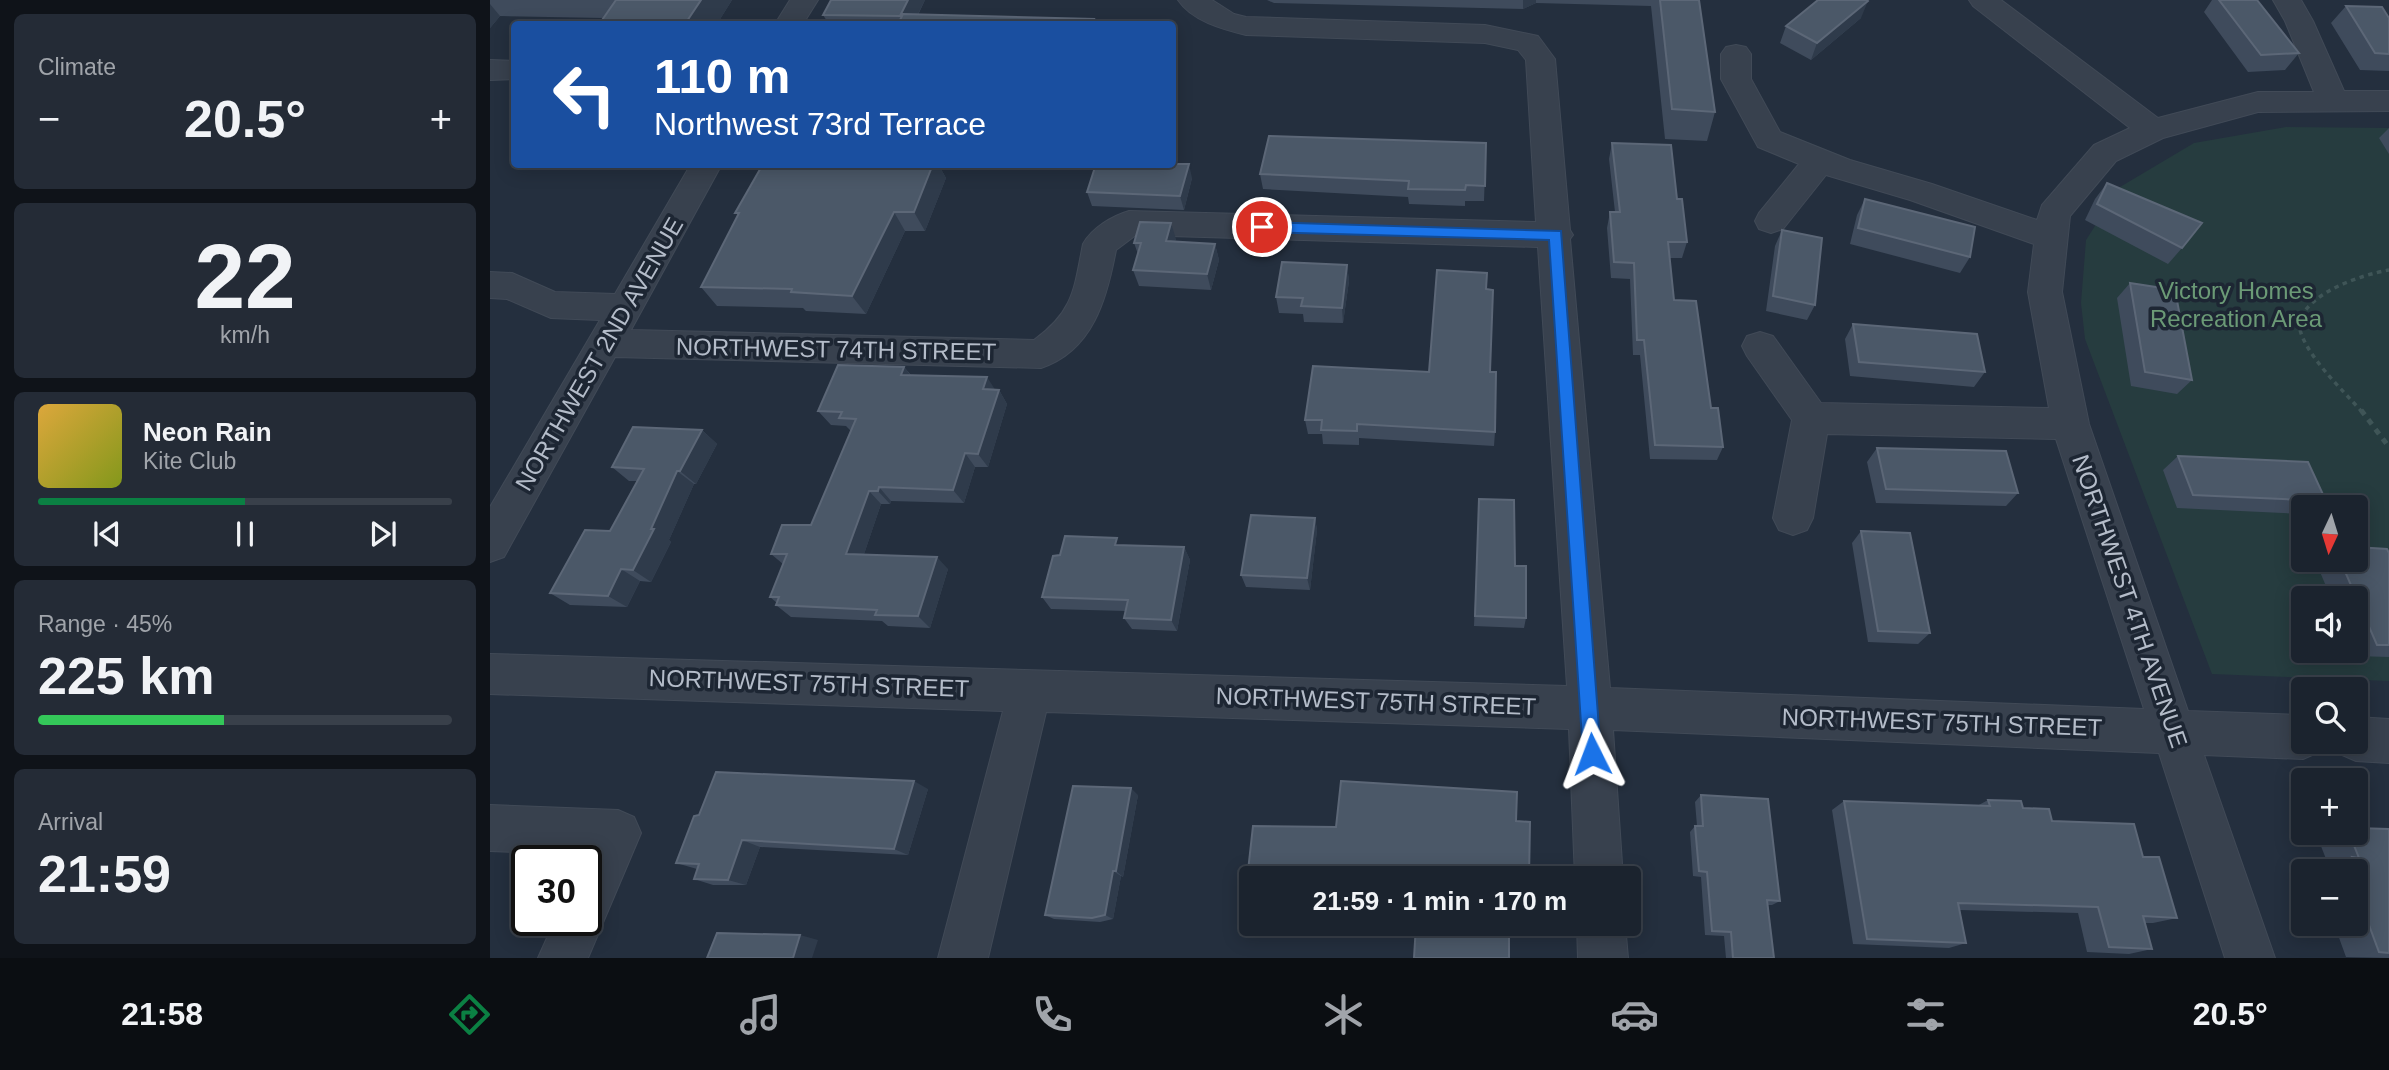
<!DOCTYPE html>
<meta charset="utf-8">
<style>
body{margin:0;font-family:Arial,sans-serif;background:#242b36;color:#f1f3f6;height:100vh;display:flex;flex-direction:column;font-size:26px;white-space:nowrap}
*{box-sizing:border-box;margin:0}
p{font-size:23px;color:#a0a4aa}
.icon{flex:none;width:38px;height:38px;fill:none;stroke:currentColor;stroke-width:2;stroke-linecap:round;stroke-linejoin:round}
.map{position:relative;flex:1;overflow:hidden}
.panel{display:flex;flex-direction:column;gap:14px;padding:14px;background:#0f1319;width:490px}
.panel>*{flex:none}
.top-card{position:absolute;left:21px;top:21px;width:665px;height:147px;border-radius:7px;box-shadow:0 4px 18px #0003,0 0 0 2px #39404a;background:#1a4fa0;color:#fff;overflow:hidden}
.needle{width:46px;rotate:184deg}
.fabs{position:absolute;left:1801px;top:495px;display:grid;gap:14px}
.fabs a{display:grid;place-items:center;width:77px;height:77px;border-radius:7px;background:#1b232e;box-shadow:0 4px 18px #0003,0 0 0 2px #39404a;font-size:35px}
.speed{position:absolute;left:21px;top:845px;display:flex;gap:14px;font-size:35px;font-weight:700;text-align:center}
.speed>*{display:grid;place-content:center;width:91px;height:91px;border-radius:50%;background:#1b232e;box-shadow:0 4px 18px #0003,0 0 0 2px #39404a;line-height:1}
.speed .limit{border:4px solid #111;border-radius:10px;background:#fff;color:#111}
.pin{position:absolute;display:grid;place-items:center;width:60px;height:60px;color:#fff;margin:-30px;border:4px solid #fff;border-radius:50%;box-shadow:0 2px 7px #0007}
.me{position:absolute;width:77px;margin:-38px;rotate:357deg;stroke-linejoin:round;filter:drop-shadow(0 0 5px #0008)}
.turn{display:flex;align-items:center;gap:24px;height:147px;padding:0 28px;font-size:32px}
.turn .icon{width:91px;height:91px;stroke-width:2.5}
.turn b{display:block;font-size:49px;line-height:60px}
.big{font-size:52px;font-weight:600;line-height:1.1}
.panel .tile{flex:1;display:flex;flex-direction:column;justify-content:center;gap:10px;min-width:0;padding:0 24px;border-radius:10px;background:#242b36}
.panel .dial{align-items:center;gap:0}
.dial b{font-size:91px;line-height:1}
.song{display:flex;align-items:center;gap:21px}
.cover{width:84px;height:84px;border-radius:10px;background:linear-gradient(135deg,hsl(40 70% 55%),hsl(70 70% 35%))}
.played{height:7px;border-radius:4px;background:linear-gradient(90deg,#0b8043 50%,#39404a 50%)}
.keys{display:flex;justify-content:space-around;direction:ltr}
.heat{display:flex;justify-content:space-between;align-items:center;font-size:38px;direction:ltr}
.charge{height:10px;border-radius:5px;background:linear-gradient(90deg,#34c759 45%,#39404a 0)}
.trip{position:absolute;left:749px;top:866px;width:402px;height:70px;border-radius:7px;background:#1b232e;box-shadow:0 4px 18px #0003,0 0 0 2px #39404a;font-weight:600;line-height:70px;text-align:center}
.tabs{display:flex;height:112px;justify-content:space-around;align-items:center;background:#0b0e12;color:#a0a4aa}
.tabs .icon{width:49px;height:49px}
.tabs .selected{color:#0b8043}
.tabs b{font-size:32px;color:#f1f3f6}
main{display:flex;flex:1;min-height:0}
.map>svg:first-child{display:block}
</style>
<main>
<section class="panel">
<div class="tile"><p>Climate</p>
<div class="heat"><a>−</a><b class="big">20.5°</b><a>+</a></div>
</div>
<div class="tile dial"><b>22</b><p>km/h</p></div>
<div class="tile">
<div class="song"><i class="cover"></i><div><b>Neon Rain</b><p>Kite Club</p></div></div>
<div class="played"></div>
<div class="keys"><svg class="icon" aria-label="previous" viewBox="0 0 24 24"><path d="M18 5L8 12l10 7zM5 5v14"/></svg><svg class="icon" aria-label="pause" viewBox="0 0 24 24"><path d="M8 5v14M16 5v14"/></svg><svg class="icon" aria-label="next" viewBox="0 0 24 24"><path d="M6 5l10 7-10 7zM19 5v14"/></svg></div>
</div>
<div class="tile"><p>Range · 45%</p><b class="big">225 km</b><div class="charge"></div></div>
<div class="tile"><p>Arrival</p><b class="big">21:59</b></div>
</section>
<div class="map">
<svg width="1899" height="958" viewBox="0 0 1899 958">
<rect width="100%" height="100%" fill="#242f3e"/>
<path fill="#263c3f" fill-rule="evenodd" d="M1796 127 1899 128V681L1722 674 1595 339 1591 303 1596 240 1630 187 1704 143ZM1813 508H1866V560H1813ZM1813 598H1866V651H1813Z"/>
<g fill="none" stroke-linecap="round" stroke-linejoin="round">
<g stroke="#414a57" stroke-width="2">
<path id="minor" d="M300 0H328L313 24H285Z
M688 0H722L744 14 756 17 995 25 1048 36 1065 59 1080 230 1083 235 1080 239 1120 688 1654 709 1566 439 1337 434 1323 518 1317 530 1303 535 1289 530 1283 518 1302 420 1257 356 1252 346 1257 336 1270 332 1283 336 1331 403 1559 408 1538 292 1544 244 1420 200 1336 175 1293 229 1281 233 1269 229 1265 221 1269 213 1309 164 1268 147 1231 79V54L1236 47 1246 45 1256 47 1261 54V79L1290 132 1360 160 1442 184 1547 220 1552 205 1604 145 1640 128 1483 6 1479 0H1511L1668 118 1768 92H1824L1795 21 1783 0H1811L1823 21 1854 91H1899V111L1768 112 1673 138 1626 161 1580 216 1572 292 1599 424 1698 711 1813 715V742H1833L1829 752 1813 759 1714 755 1785 958H1735L1669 753 1123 730 1133 878H1085L1079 729 556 712 498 958H448L513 711 0 694V654L1077 686 1048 247 646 235 626 250C617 298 603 351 551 368L125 357 14 557 0 562V507L110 320 61 318 17 299 0 298V272L22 273 65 292 125 294 201 164H232L141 330 544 340C584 311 584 289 593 244 602 228 622 216 639 211L1046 222 1036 60 1028 50 995 43 756 35C732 29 702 21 688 0Z
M0 60 24 61V79L0 80Z
M1866 717 1899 719V763L1866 761 1850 754 1845 742H1866Z
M0 805 128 810 144 817 151 833 98 958H48L65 920H96V861H92L94 855 0 851Z
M1087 924H1135L1138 958H1088Z"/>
</g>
<path stroke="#3f5557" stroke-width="3.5" stroke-dasharray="4.5 4.5" stroke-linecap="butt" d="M1872 412C1854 391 1809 350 1809 322 1819 292 1871 275 1899 270"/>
<path stroke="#3f5557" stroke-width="5" stroke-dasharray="6 6" stroke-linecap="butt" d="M1871 410 1899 447"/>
<use href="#minor" fill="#38414e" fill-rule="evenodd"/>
</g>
<path fill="#3f4b5c" d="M0 0H242L227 24H112L110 23 113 18 10 16 0 28Z
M435 0 428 15 605 24H339L333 15Z
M777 0H1209L1225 112 1217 141 1175 139 1161 6 1046 3 1033 9 784 3Z
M1722 0H1767L1809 53 1795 70 1758 72 1714 12Z
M1856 6 1899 18V71L1870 70 1841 23Z
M1371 18 1321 60 1290 43 1296 26Z
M1899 128V154L1889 138Z
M996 143 994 201H975V206L919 204 918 197 773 189 770 174Z
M1122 143 1187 199 1197 242 1192 258H1179L1184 300 1221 408 1233 447 1227 460 1160 459 1150 355H1143L1140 279 1121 278 1117 228 1120 212H1125L1119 159Z
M273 164H448L456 178 435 231H415L376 314 316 311 313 308 227 306 211 287 248 215 245 213Z
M702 178 694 210 602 206 597 192Z
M1617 183 1692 248 1678 264 1595 220 1605 199Z
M1375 199 1480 257 1470 273 1360 244 1367 215Z
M1292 230 1325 305 1317 320 1276 311 1285 246Z
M686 239 685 241 725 244 729 260 721 290 649 286 643 270 648 254 644 243Z
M857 265 859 281 853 323 814 322 813 314 789 313 786 297Z
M1640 283 1702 380 1687 394 1641 386 1627 298Z
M996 289 1000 372 1005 432 1004 446 869 438V445L833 444 832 434H818L815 420 939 372Z
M1363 324 1495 372 1484 387 1360 376 1355 339Z
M414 367 421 375 509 390 517 404 498 467H485L474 503 401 501 400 504H391L374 554 458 569 440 628 398 626 392 621 301 617 286 605 287 603 280 597 293 564 281 554 321 525 361 431 356 426 341 425 328 411Z
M212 430 227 444 206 484H204L179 540 181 542 161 582 150 581 137 607 80 605 60 593 120 531 147 481H139L122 467Z
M1387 448 1528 493 1516 506 1386 503 1377 462Z
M1688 456 1836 501 1826 508H1813V514L1687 508 1673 470Z
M989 499 1025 566 1036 618 1034 628 984 626Z
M825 518 827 530 820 590 756 587 751 575Z
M1371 531 1440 633 1428 644 1378 642 1362 543Z
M631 545 694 547 700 560 687 631 642 629 634 618 636 611 561 609 552 597 570 555Z
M1899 553V657L1865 656 1864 651H1866V598H1841L1825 560H1866Z
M851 781 1027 792 1026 821 1040 822 1039 878H761V913H760L754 907 763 826 846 827Z
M438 789 418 855 270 847 256 885H223L204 879 207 869 186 863 204 816Z
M648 795 633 877 631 876 623 919 610 922 564 919 555 915Z
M1211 795 1290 901 1282 905H1278L1284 958H1236L1234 936 1215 935 1211 877 1203 876 1200 832 1205 826H1207L1205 802Z
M1498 800 1533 808 1653 857 1687 918 1663 923H1655L1662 949 1639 954 1597 952 1588 913 1470 910 1476 943 1459 948 1363 944 1342 810 1354 801 1487 806Z
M1899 829V958L1856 957 1844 924H1866V872H1834L1831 865 1838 864 1827 836 1837 833H1866Z
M840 924H1027V931L1024 937 840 925Z"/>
<path fill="#2f3b4b" d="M211 0H242L227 24H195Z
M418 0H435L423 24H414L410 16Z
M1033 0H1046V3L1033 9Z
M1378 1 1371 18 1321 60 1327 43Z
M0 4 10 16 0 28Z
M443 164H448L456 178 435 231 424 212Z
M699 164 702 178 694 210 690 196Z
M404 212 415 231 376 314 362 296Z
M681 223 686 239 681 257 676 241Z
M725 244 729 260 721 290 717 274Z
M857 265 859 281 853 323 852 308Z
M414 367 425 381 411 375Z
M497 377 506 391 493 389Z
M509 390 517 404 498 467 488 454Z
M212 430 227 444 206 484 190 471Z
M475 453 485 467 474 503 463 490Z
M187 471 204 484 179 540 181 542 161 582 143 570Z
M389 487 401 501 400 504 388 491Z
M379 491 391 504 370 566 356 554Z
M825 518 827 530 820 590 817 578Z
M694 547 700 560 687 631 681 620Z
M447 557 458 569 440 628 428 616Z
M131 569 150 581 137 607 118 596Z
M424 781 438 789 418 855 404 849Z
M641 788 648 795 633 877 626 871Z
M252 840 270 847 256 885 238 880Z
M623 871 631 876 623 919 615 915Z
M310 935 328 940 322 958H303Z"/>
<path fill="#4b5868" stroke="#5c6777" stroke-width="2" d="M126 0H211L195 24 110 23Z
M341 0H418L410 16 333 15Z
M1170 0H1209L1225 112 1182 109Z
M1328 0H1377L1378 1 1327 43 1296 26Z
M1729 0H1767L1809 53 1771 55Z
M1856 6 1892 7 1899 18V54L1885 53Z
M413 14 604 19 602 24H408Z
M779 136 996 143 995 186 976 185 975 190 918 189 919 181 770 174Z
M1122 143 1181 145 1187 199H1192L1197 242H1178L1184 300 1206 301 1221 408H1228L1233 447 1165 445 1154 340H1147L1144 263 1124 262 1120 212H1130Z
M273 164H443L424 212H404L362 296 301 292 302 289 211 287 249 213H245Z
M606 164H699L690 196 597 192Z
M1617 183 1712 223 1692 248 1607 204Z
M1375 199 1485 227 1480 257 1368 228Z
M650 222 681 223 676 241 725 244 717 274 643 270 651 243H644Z
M1292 230 1332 238 1325 305 1283 296Z
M792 262 857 265 852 308 811 306 813 298 786 297Z
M947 270 997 273 996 289 1003 290 1000 372H1006L1005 432 867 424V431L831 430 832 420H815L823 366 939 372Z
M1640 283 1685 290 1702 380 1655 372Z
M1363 324 1487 334 1495 372 1369 362Z
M348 365 414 367 411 375 497 377 493 389 509 390 488 454 475 453 463 490 389 487 388 491H379L356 554 447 557 428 616 385 615 387 610 286 605 289 597H280L297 554H281L292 525H321L366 419 349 418 352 412 328 411Z
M143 427 212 430 190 471H187L161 529H164L143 570 131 569 118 596 60 593 95 530 120 531 154 469 122 467Z
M1387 448 1516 451 1528 493 1396 489Z
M1688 456 1818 462 1836 501 1703 495Z
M989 499 1024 500 1025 566H1036V618L985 616Z
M761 515 825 518 817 578 751 575Z
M1371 531 1420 533 1440 633 1388 631Z
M575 536 627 538 625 545 694 547 681 620 634 618 638 600 552 597 563 556 570 555Z
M1866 547 1897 549 1899 553V645H1887L1850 560H1866Z
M226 772 424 781 404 849 252 840 238 880 204 879 209 864 186 863 204 816 209 815Z
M851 781 1027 792 1026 821 1040 822 1039 878H761V907H754L763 826 846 827Z
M583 786 641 788 626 871H623L615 915 602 918 555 915Z
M1211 795 1278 799 1290 901 1277 900 1284 958H1243L1241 932 1222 931 1217 872 1209 871 1205 826H1213Z
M1498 800 1531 801 1533 808 1559 809 1562 821 1644 824 1653 857H1669L1687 918 1653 916 1662 949 1619 947 1608 907 1468 903 1476 943 1377 939 1354 801 1500 806Z
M1866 828 1899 829V953L1889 952 1866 890 1874 891 1862 857 1869 858 1859 833H1866Z
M906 924H1027V931H1019V958H924L926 925Z
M227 933 310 935 303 958H217Z"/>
<path fill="#1a73e8" stroke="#114b97" stroke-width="2" d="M772 222 1071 231 1111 754 1109 761 1102 763 1095 761 1093 754 1059 240 772 232 766 227Z"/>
<g text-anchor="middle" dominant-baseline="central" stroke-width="7" stroke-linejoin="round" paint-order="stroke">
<g font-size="24" fill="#6b9a76" stroke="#1d2633">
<text x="1746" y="290">Victory Homes<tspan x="1746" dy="28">Recreation Area</tspan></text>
</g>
<g font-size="24" fill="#b4bcc9" stroke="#1d2633">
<text transform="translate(346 349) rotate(1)">NORTHWEST 74TH STREET</text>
<text transform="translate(109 354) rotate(-60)">NORTHWEST 2ND AVENUE</text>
<text transform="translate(1640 601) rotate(71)">NORTHWEST 4TH AVENUE</text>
<text transform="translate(319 683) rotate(2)">NORTHWEST 75TH STREET</text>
<text transform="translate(886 701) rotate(2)">NORTHWEST 75TH STREET</text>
<text transform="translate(1452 722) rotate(2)">NORTHWEST 75TH STREET</text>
</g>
</g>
</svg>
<div class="fabs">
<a><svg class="needle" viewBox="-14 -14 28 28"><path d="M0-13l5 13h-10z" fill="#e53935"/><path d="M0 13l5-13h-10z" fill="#a0a4aa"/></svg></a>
<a><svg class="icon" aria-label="sound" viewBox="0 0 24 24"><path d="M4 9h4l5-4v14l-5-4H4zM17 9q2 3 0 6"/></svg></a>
<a><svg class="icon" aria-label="search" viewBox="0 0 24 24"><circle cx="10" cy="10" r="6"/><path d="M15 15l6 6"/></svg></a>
<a>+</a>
<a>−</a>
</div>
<div class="speed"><div class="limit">30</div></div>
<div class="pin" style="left:772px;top:227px;background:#d93025"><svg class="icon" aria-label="arrive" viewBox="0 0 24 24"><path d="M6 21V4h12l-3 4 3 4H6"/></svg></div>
<svg class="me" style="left:1102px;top:754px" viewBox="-20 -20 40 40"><path d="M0-17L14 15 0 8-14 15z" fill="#1a73e8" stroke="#fff" stroke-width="4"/></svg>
<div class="trip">21:59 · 1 min · 170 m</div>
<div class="top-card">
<div class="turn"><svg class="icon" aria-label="left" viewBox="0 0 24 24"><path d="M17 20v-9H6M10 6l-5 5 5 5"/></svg><div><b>110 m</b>Northwest 73rd Terrace</div></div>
</div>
</div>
</main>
<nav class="tabs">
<b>21:58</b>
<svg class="icon selected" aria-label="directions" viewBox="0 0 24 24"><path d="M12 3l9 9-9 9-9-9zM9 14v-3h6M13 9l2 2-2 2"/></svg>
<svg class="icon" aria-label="music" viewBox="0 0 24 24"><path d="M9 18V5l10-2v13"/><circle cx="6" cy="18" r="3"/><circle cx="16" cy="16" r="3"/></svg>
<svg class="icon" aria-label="phone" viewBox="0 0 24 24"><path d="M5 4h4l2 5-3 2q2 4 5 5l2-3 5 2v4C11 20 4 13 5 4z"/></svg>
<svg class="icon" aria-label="climate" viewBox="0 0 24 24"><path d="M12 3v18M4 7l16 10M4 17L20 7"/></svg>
<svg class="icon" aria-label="car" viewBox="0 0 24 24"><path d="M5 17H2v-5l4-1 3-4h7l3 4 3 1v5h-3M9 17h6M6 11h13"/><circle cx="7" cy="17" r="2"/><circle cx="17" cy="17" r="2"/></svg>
<svg class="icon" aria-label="filters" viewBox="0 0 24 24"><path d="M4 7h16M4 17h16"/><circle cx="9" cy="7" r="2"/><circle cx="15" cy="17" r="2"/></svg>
<b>20.5°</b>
</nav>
